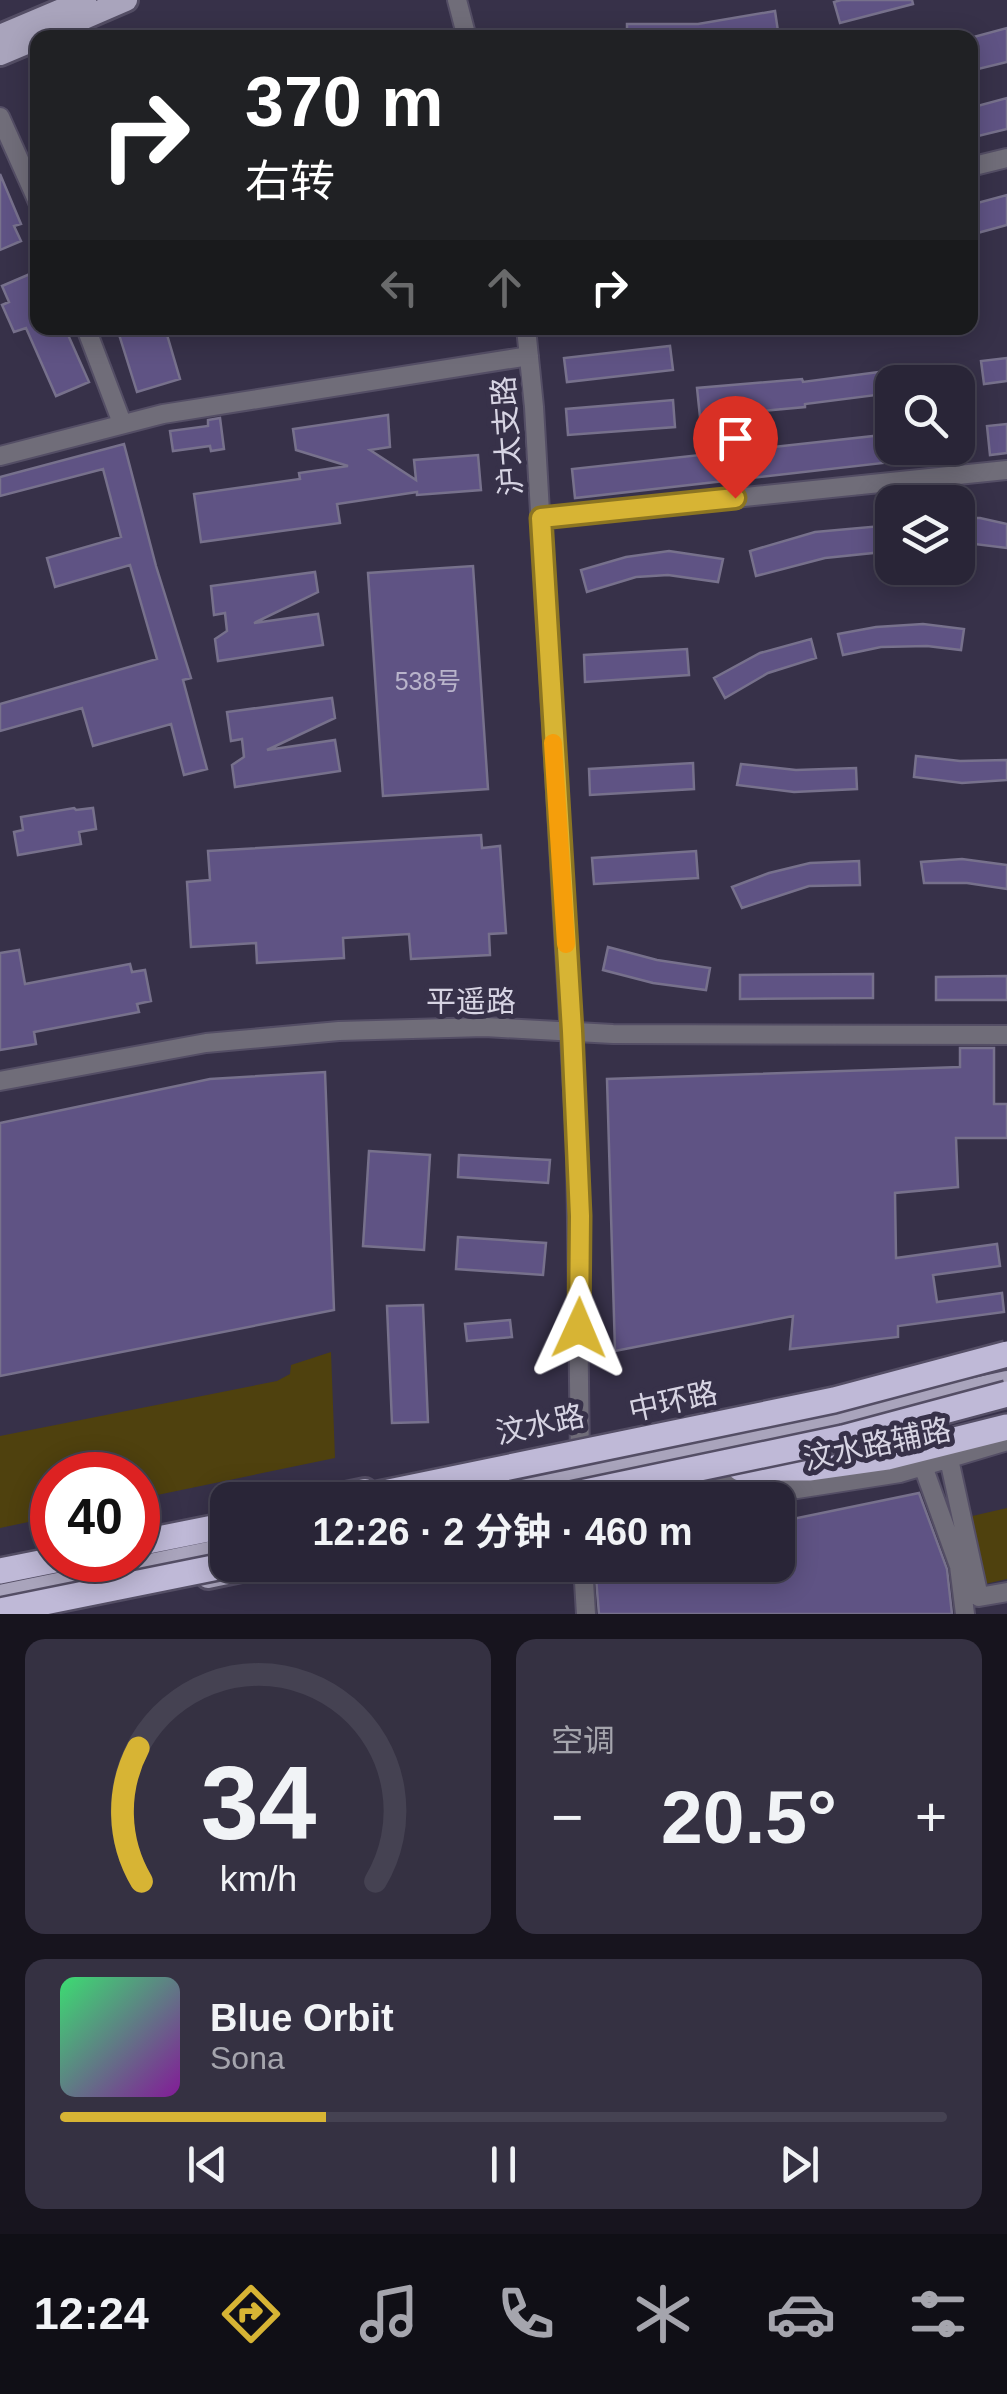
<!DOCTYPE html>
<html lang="zh">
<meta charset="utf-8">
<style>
body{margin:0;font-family:Helvetica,"Noto Sans SC",sans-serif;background:#353142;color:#f1f3f6;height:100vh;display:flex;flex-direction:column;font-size:38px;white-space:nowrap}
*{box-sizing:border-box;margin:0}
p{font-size:32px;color:#a5a5ad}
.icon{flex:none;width:55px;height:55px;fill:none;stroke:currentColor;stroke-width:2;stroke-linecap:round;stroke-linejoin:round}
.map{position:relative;height:1614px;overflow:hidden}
.panel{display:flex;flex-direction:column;gap:25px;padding:25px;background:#17141e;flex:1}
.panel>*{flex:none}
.guide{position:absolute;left:30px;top:30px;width:948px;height:305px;border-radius:20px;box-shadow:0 5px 25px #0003,0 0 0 2px #454252;background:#202124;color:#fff;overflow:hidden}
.fabs{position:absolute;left:875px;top:365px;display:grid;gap:20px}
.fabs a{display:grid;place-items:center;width:100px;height:100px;border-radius:20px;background:#292537;box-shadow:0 5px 25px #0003,0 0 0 2px #454252;font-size:50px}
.speed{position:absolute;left:30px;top:1452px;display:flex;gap:20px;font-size:50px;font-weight:700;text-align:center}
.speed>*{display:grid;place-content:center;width:130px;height:130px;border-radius:50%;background:#292537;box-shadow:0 5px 25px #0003,0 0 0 2px #454252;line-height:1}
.speed .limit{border:15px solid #d22;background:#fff;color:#111}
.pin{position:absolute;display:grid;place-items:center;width:85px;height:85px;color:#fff;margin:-102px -42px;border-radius:50% 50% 50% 0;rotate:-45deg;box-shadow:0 0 10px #0007}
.pin .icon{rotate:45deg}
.me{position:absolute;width:110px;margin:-55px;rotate:1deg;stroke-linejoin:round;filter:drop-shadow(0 0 8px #0008)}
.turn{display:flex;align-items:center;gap:35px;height:210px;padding:0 50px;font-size:45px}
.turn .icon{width:130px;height:130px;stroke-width:2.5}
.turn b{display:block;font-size:70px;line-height:85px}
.lanes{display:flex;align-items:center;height:95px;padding:0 50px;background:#0003;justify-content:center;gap:50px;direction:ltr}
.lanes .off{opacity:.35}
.big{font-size:75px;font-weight:700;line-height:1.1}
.panel .tile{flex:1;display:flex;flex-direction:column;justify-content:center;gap:15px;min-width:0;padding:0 35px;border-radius:20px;background:#353142}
.panel .dial{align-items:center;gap:0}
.dial svg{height:260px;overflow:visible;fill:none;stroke:#454252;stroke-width:7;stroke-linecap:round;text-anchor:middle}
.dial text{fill:#f1f3f6;stroke:none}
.song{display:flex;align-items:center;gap:30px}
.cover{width:120px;height:120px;border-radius:15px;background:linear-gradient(135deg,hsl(140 70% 55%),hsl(290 70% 35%))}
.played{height:10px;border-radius:5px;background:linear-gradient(90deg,#d7b434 30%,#454252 30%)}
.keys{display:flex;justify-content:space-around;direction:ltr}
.heat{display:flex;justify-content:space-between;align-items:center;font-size:55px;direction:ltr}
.panel .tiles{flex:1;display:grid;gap:25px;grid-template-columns:1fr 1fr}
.tile:last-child{grid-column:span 2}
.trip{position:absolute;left:210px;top:1482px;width:585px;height:100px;border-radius:20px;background:#292537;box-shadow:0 5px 25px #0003,0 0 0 2px #454252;font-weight:700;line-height:100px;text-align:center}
.tabs{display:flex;height:160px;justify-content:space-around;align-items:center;background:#100f16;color:#a5a5ad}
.tabs .icon{width:70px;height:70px}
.tabs .on{color:#d7b434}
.tabs b{font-size:45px;color:#f1f3f6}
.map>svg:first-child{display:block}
</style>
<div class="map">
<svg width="1007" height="1614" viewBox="0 0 1007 1614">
<rect width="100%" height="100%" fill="#373149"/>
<path fill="#4f410e" d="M331 1352 335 1458 138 1499V1475H52V1517L0 1528V1436L277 1381 290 1374 291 1365Z
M1007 1508V1579L985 1584 968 1517Z"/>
<path fill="#5f5384" stroke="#77718c" stroke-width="2.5" d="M841 0H912L913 4 840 23 834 2Z
M775 11 779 38H627V24H698Z
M1007 28V62L970 71V38Z
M1007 98V129L970 138V108Z
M0 174 21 224 14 226 21 241 0 250Z
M1007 195V225L970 235V205Z
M30 274 38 293V328H65L89 382 56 396 26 328 14 332 2 305 9 302 2 286Z
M117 328H165L180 379 137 392Z
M670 346 673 370 567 382 564 358Z
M1007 358V381L984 384 981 361Z
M925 366 927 382H892V393L805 404V407L700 417 697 388 802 379 803 382Z
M673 400 675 427 568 435 566 409Z
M388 415 390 447 370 450 416 480 414 460 478 455 481 490 417 495V492L337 504 340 523 201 542 194 494 300 479 299 473 348 466 296 450 293 429Z
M220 418 224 449 211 451 210 446 173 451 170 431 208 426V420Z
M1007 424V453L990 455 987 426Z
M892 434V448H926L927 458 575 498 572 469Z
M124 444 156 566 191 678 183 680 207 769 184 775 171 724 93 746 82 708 0 731V704L157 659 130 565 55 587 47 558 121 537 103 469 0 496V477Z
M958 518H980L1007 524V548L958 542Z
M892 525V551L825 558 756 576 750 551 815 532Z
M669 551 723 559 718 582 668 575 636 577 587 592 581 570 626 557Z
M473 566 488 789 383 796 368 573Z
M315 572 318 592 254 623 318 614 323 645 218 661 215 639 227 631 225 613 214 615 211 586Z
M923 624 964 629 961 650 927 646 881 647 843 655 838 634 876 627Z
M811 639 816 658 768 673 725 698 714 678 760 653Z
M687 649 689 675 585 682 584 655Z
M332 698 335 718 267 750 335 740 340 771 235 787 232 765 244 757 242 739 231 741 227 712Z
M916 756 960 761 1007 760V780L962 783 914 777Z
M693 763 694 789 590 795 589 769Z
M741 764 796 770 856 768 857 789 794 792 737 785Z
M74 808 76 810 93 808 96 829 79 832 81 844 18 855 14 832 23 830 21 817Z
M481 835 482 848 500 846 506 933 489 934 490 955 411 959 409 934 343 938 344 958 257 963 256 943 191 947 187 882 210 880 208 851Z
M696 851 698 878 594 884 592 858Z
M962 859 1007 865V889L967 883H924L921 862Z
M859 861 860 885 809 886 742 908 732 887 769 873 810 863Z
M608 947 657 960 710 968 706 990 653 983 603 970Z
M19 950 25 984 130 964 132 972 145 970 151 1001 137 1004 139 1012 34 1032 36 1044 0 1050V953Z
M873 974V998L740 999V975Z
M1007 976V1000H936V977Z
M960 1048H994V1104H1007V1138H956L958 1187 895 1193 896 1258 997 1244 1000 1266 933 1275 937 1302 1002 1293 1004 1312 898 1326V1337L790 1349 793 1316 615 1351 607 1079 960 1067Z
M325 1072 334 1310 0 1376V1123L210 1079Z
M369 1151 430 1155 424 1250 363 1246Z
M459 1155 550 1160 548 1183 458 1177Z
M458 1237 546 1243 543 1275 456 1269Z
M423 1305 428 1422 392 1423 387 1306Z
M510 1320 512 1337 467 1341 465 1324Z
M919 1493 947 1569 952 1614H599L596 1578 605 1565H778V1522Z"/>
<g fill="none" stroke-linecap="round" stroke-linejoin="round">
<g stroke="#544e65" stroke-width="22">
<path id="minor" d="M457 0 467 38
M0 117 38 202
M970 167 1007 158
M86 328 122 423
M526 328 534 407 576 1143 580 1460
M0 456 163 414 529 356
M541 518 1007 470
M0 1081 206 1043 339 1031 485 1027 613 1034 1007 1035
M949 1459 979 1597 1007 1592
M923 1466 959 1566 965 1614
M697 1477 797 1489 900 1473 1007 1441
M583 1565 586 1614"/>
</g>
<g stroke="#544e65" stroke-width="28">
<path id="major" d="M0 36 85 0
M38 38 126 0
M0 54 38 38
M317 1500 365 1490
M470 1500 1007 1382
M208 1577 265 1565
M0 1596 228 1549"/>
</g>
<g stroke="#544e65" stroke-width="30">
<path id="highway" d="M740 1468H809L887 1457 1007 1427
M138 1543 228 1525
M0 1571 55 1560"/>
</g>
<use href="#minor" stroke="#706d79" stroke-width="18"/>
<use href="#major" stroke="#a9a4bc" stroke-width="22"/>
<use href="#highway" stroke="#bfb9d7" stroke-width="25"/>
<g stroke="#544e65" stroke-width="30" stroke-linecap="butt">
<path id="highway-bridge" d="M350 1500 834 1400 1007 1354
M547 1500 843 1438 1007 1394
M0 1611 228 1565"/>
</g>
<use href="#highway-bridge" stroke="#bfb9d7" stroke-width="25"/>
</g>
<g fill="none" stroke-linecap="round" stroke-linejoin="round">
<g stroke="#8c7522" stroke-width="25">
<path id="route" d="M579 1328 580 1216 572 1031 541 518 735 498"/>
</g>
<use href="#route" stroke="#d7b434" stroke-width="18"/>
<path stroke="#f59e0b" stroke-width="18" d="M553 743 566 944"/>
</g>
<g text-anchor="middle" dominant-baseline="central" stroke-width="10" stroke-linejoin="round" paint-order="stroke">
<g font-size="25" fill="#b9b4cb">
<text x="428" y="681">538号</text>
</g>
<g font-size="30" fill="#d7d4e3" stroke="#373149">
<text transform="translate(507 436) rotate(-94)">沪太支路</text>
<text x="471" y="1001">平遥路</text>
<text transform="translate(673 1401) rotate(-12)">中环路</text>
<text transform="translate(540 1424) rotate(-12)">汶水路</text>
<text transform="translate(877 1444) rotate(-12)">汶水路辅路</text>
</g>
</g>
</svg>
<div class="fabs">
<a><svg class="icon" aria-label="search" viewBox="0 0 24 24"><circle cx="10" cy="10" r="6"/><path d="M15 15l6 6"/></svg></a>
<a><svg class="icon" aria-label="layers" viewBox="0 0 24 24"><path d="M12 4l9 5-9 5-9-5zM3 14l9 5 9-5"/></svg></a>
</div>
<div class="speed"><div class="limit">40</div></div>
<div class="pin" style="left:735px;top:498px;background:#d93025"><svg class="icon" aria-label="arrive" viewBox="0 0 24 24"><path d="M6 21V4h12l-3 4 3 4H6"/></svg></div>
<svg class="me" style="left:579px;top:1328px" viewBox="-20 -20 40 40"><path d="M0-17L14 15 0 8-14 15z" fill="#d7b434" stroke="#fff" stroke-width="4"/></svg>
<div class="trip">12:26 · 2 分钟 · 460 m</div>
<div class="guide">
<div class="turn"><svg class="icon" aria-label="right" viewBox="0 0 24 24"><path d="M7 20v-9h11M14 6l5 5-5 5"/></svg><div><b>370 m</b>右转</div></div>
<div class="lanes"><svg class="icon off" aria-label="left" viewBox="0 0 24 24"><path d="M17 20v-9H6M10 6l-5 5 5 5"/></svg><svg class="icon off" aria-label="ahead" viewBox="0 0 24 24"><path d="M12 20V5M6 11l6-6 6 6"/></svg><svg class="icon" aria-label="right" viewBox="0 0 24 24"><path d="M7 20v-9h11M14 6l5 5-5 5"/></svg></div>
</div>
</div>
<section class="panel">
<div class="tiles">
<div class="tile dial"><svg viewBox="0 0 100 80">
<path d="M14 69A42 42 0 1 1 86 69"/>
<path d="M14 69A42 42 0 0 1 13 28" stroke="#d7b434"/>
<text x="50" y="56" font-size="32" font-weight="700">34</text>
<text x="50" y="72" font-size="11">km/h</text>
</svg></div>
<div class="tile"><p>空调</p>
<div class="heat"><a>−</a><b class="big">20.5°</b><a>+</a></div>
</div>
<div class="tile">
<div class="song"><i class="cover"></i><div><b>Blue Orbit</b><p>Sona</p></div></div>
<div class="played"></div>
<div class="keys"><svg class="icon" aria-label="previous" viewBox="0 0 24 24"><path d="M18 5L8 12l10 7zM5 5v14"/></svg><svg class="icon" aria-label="pause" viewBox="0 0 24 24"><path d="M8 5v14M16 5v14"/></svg><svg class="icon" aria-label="next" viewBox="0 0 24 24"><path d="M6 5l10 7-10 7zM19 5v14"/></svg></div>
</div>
</div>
</section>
<nav class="tabs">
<b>12:24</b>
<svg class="icon on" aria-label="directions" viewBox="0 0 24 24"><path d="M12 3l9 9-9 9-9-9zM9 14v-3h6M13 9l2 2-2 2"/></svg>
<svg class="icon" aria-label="music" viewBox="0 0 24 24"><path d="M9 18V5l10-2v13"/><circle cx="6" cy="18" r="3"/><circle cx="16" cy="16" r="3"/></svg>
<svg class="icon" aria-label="phone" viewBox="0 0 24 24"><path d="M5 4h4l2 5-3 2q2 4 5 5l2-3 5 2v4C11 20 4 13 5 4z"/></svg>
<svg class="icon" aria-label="climate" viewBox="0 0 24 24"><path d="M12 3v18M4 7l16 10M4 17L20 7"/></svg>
<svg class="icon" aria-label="car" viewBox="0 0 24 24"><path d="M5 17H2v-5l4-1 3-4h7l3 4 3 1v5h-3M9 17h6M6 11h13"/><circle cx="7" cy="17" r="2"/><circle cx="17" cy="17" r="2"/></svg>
<svg class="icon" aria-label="filters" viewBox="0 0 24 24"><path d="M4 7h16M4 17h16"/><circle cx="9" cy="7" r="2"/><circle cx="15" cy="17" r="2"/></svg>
</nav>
